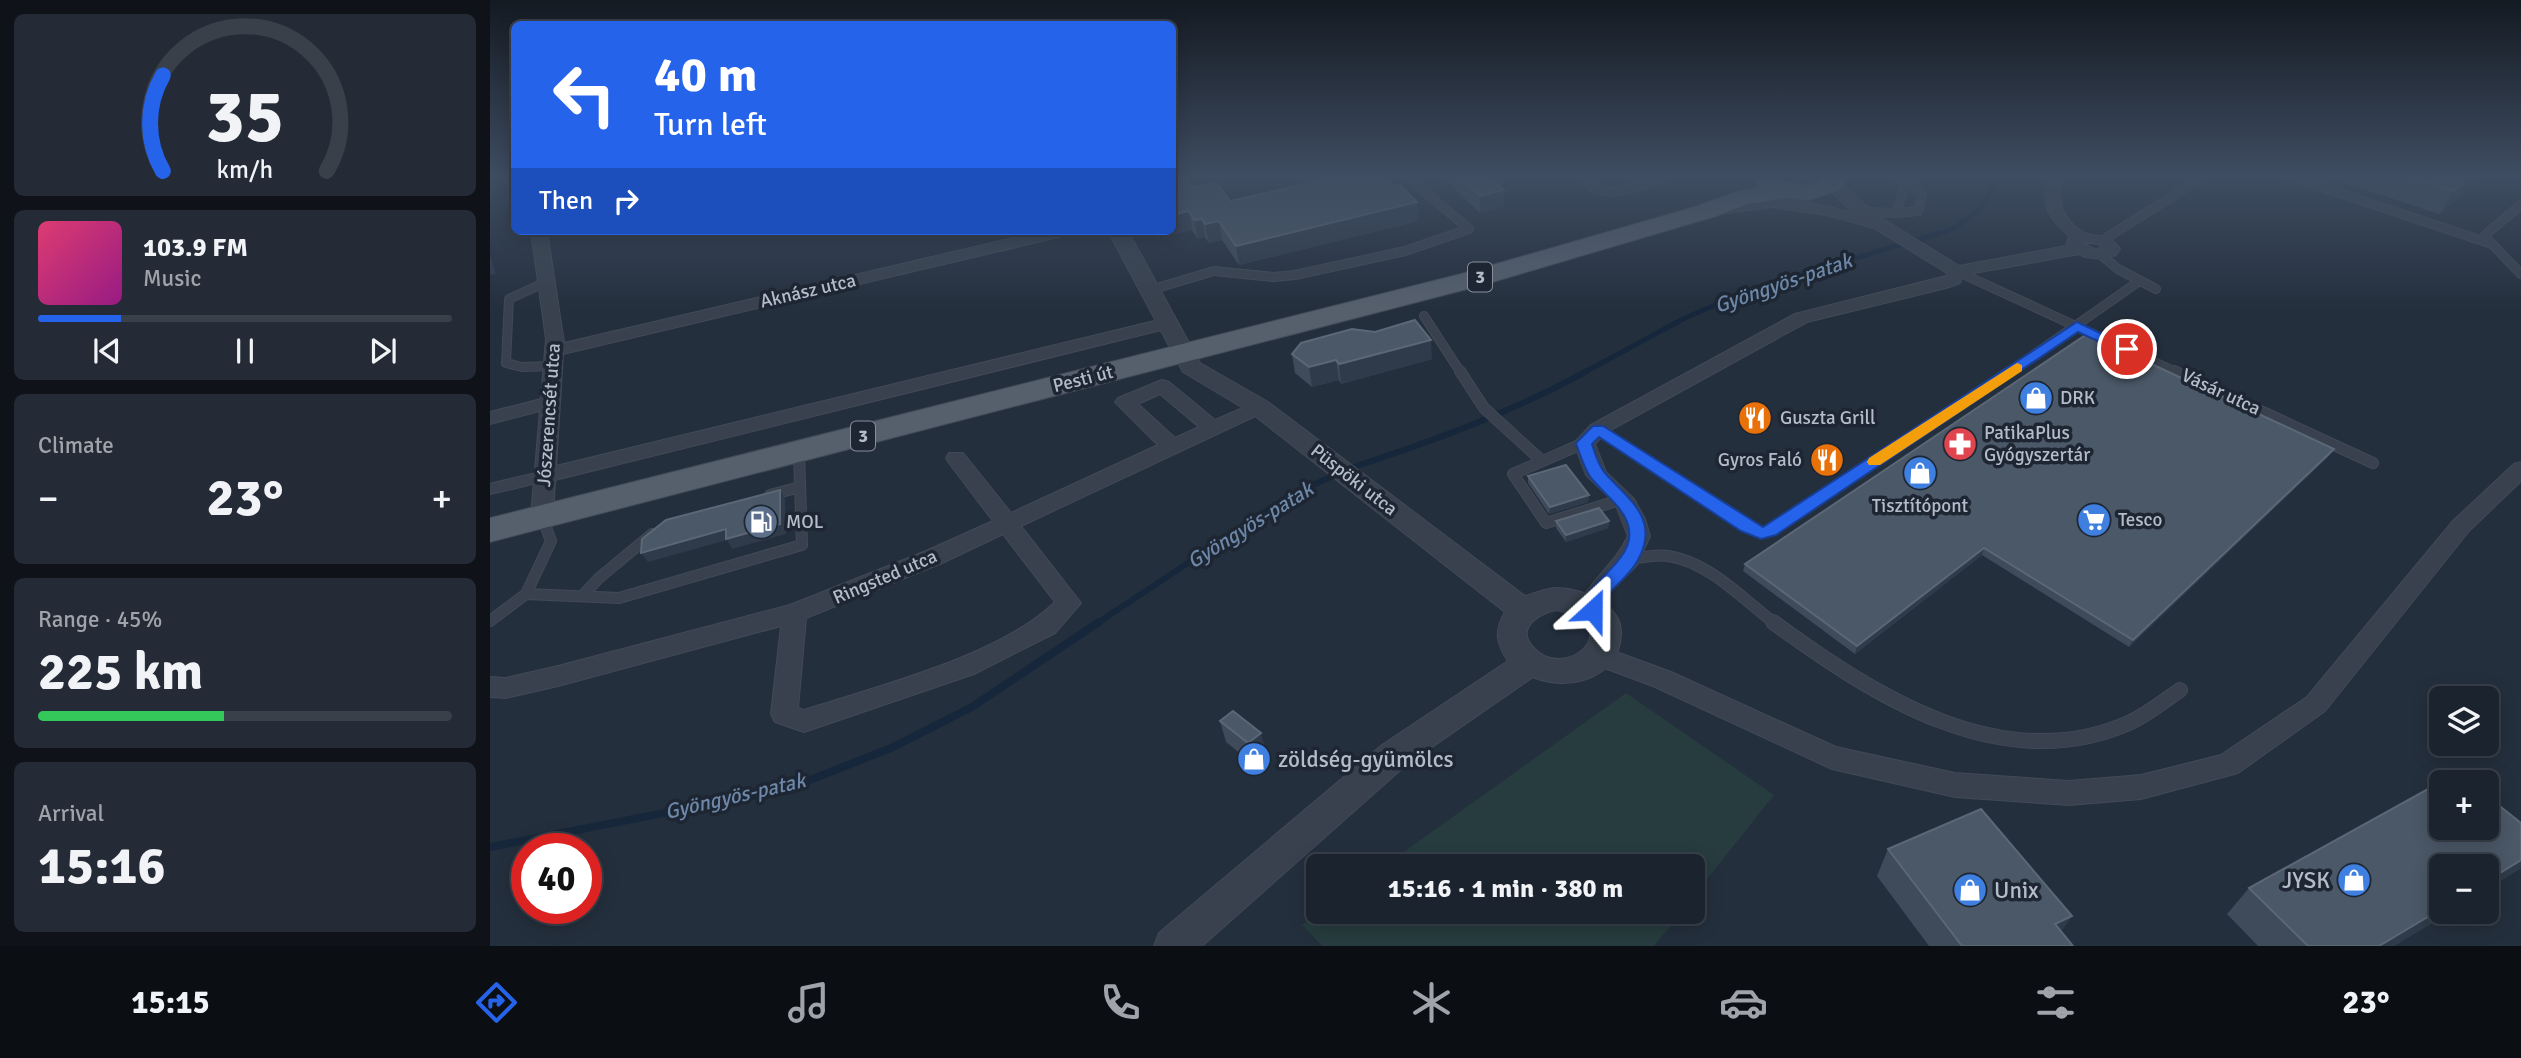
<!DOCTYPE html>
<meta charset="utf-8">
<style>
body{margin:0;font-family:Signika,sans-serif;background:#242b36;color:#f1f3f6;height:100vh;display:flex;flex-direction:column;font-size:26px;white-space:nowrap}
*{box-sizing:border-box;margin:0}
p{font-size:23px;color:#a0a4aa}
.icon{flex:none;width:38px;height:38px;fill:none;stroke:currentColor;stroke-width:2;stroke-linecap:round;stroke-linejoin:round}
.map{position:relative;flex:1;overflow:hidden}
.side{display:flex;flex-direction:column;gap:14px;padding:14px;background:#0f1319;width:490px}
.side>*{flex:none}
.hud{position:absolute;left:21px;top:21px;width:665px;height:214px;border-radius:10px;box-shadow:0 4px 18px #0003,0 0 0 2px #39404a;background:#2563eb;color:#fff;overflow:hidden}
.controls{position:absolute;left:1939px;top:686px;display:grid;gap:14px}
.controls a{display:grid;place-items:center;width:70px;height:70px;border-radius:10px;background:#1b232e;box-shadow:0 4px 18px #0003,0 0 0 2px #39404a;font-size:35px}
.speed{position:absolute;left:21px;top:833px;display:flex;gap:14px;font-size:35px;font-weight:700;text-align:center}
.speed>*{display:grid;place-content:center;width:91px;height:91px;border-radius:50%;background:#1b232e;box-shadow:0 4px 18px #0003,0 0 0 2px #39404a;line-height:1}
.speed .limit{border:10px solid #d22;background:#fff;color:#111}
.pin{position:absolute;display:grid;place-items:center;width:60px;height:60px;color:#fff;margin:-30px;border:4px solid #fff;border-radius:50%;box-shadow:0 2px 7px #0007}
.me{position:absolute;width:77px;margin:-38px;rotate:24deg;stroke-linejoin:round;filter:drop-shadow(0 0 5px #0008)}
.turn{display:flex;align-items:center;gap:24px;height:147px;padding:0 28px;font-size:32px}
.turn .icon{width:91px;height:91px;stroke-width:2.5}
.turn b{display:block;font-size:49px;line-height:60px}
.then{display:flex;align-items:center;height:66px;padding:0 28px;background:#0003;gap:14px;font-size:26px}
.big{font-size:52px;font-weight:700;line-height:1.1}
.side .card{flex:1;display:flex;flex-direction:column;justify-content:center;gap:10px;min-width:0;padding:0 24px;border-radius:10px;background:#242b36}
.side .dial{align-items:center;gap:0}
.dial svg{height:182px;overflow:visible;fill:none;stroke:#39404a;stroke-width:7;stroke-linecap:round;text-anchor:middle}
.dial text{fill:#f1f3f6;stroke:none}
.song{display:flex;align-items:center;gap:21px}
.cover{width:84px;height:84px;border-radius:10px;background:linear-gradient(135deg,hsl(340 70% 55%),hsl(310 70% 35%))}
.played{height:7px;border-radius:4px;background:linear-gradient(90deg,#2563eb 20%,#39404a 20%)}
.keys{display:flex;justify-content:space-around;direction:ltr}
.heat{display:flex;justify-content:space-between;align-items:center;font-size:38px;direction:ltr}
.charge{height:10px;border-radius:5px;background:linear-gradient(90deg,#34c759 45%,#39404a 0)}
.trip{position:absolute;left:816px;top:854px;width:399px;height:70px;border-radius:10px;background:#1b232e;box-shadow:0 4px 18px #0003,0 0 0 2px #39404a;font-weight:700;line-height:70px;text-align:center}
.tab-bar{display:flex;height:112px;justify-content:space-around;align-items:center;background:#0b0e12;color:#a0a4aa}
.tab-bar .icon{width:49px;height:49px}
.tab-bar .active{color:#2563eb}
.tab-bar b{font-size:32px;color:#f1f3f6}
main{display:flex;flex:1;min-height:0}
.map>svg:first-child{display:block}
</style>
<main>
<section class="side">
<div class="card dial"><svg viewBox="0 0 100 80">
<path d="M14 69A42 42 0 1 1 86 69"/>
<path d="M14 69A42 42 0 0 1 14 27" stroke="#2563eb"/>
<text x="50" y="56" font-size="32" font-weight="700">35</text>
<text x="50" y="72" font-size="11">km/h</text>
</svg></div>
<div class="card">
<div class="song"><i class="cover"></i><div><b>103.9 FM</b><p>Music</p></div></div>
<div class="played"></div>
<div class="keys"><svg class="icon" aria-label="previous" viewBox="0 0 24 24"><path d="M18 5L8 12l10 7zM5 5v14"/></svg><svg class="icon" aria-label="pause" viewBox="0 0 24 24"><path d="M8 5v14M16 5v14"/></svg><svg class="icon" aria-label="next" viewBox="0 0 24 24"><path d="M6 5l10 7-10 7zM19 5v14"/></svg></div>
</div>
<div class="card"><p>Climate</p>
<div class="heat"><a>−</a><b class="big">23°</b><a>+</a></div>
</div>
<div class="card"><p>Range · 45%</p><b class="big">225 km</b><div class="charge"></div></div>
<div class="card"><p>Arrival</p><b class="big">15:16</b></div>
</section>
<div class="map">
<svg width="2031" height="946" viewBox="0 0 2031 946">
<rect width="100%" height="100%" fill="#242f3d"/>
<path fill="#263c3e" d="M1136 693 1284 795 1202 898V866H894Z
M831 912H1192L1164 946H832L812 925Z"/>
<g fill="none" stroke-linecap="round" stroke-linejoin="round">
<path stroke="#17273b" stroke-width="5" d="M1093 373 1195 318 1264 288 1463 229 1491 209 1507 177"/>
<path stroke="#17273b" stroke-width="6" d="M858 469C942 441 1019 414 1097 371
M606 624 802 494 848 474"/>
<path stroke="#17273b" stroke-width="8" d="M0 847 297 789 401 748 482 707 609 622"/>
<g stroke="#414a56" stroke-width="10">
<path id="service-far2" d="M1098 177 1096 181C1113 204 1152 184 1174 177
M1801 177 2002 244 2031 274
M1375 212 1406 213 1416 183 1409 177
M1406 213 1428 211 1432 194 1416 183
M1613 240 1713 177
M2002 244 1995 235 2031 205
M1611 255 1628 269 1666 289
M1466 271 1688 373
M56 282 19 299 16 363 32 367 63 366
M660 290 724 271 783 277 805 275 915 251 979 229 917 177
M934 316 971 373
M1518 373 1648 282"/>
</g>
<g stroke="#414a56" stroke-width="12">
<path id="service-far1" d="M970 371 994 408 1052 461
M1684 371 1883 463
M1108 429 1257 527 1271 533 1280 531 1521 371
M1094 443 1023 474 1056 523 1133 499
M0 489 55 476
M280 495 310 487
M1139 559C1152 558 1165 554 1178 556 1220 562 1253 600 1286 624
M36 594 129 598 312 545 309 453
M93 595 109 578 162 534
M0 621 36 594 61 541 52 516"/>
</g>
<g stroke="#414a56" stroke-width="16">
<path id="service" d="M1283 622C1383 695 1513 780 1641 722 1658 714 1674 701 1690 690"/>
</g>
<g stroke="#414a56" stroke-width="2">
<path id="minor" d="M13 177H24V189L19 188Z
M1345 177 1385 214 1469 266 1576 246 1579 236C1559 218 1549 204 1559 177H1573C1566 199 1570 217 1591 231 1606 240 1616 230 1630 249L1626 255C1613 259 1600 260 1589 254L1473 275 1470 283 1456 288 1317 322 1115 433 1105 444 1116 472 1144 499 1155 519 1160 536 1147 565 1121 591 1106 613 1098 616 1090 613 1086 607C1101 580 1126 563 1138 536L1125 503 1096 475 1084 443 1101 425 1305 314 1456 276 1457 273 1384 228 1341 216 1283 207 1229 214 1221 209 1229 204C1280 196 1314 199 1363 213L1346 196 1337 181ZM1592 242 1608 244 1612 248 1604 249Z
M41 231H57L74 343 553 231H581L573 236 73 354 66 466 677 318 686 323 683 327 65 480 63 516 60 521 52 524 44 521 41 516 50 411 0 424V412L51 399 56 339Z
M672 380 679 382 725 420 769 401 776 403 779 407 776 411 531 526 591 603 565 633 484 674 314 732 285 722 281 714 291 626 68 686 16 698 0 697V677L16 678 68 666 300 605 436 551 503 521 459 463 456 458 459 453H473L521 513 668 445 625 402 628 398ZM670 394 709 427 685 438 648 404ZM513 534 565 602C510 656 388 686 314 710L308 708 316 618 452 563Z
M2031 462V481L1979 531 1835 711 1748 773 1651 799 1579 805 1465 797 1342 769 1163 686 1101 663 1098 656 1101 649 1110 646 1181 672 1346 747 1465 773 1579 781 1651 775 1731 755 1817 697 1963 521 2024 464Z"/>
</g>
<g stroke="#414a56" stroke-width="2">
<path id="tertiary" d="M618 231H638L710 363 778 402 1035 596C1045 593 1057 588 1067 588 1092 589 1133 604 1131 635 1129 679 1077 692 1043 677L916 765 712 946H664L669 933 892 745 1018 661C1006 643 1004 631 1015 612L760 412 693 372ZM1067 610C1140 626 1074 685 1042 646 1026 627 1051 612 1067 610Z"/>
</g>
<g stroke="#414a56" stroke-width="2">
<path id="primary" d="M1333 177H1357L1350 190 1318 200 1297 198 1258 204 1226 216 989 286 0 542V518L971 274 1208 206 1245 192 1268 188 1266 185 1270 180C1291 175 1309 192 1332 181Z"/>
</g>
<use href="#service-far2" stroke="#38414d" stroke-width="8"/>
<use href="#service-far1" stroke="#38414d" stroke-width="10"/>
<use href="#service" stroke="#38414d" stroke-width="14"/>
<use href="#minor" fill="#38414d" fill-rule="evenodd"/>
<use href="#tertiary" fill="#38414d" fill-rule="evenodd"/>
<use href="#primary" fill="#56606d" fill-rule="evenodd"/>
</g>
<path fill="#3f4b5b" d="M813 177H894L903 186 927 202 928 221 749 265 732 240 719 243 715 237 708 239 702 230 667 238 662 231H682L703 188 740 201 818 183Z
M952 177H999L1014 190V207L990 213Z
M1837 177H1991L1987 183 1949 214Z
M802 354 942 359 851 384 849 380 822 387 805 373Z
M1844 449 1839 456 1639 647 1492 555 1365 654 1253 571 1255 564Z
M1038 476 1099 495 1098 502 1059 514 1038 483Z
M1066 521H1119L1118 528 1076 542 1066 528Z
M730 721 776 753 763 764 736 742Z
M1967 773 1979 782H1951V828H1997V796L2031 823V868L2028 870 1997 889V866H1951V912H1960L1904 946H1768L1737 914 1759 888Z
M1398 849 1571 931 1583 946H1439L1387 876Z"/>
<path fill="#2f3b4a" d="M1980 177H1991L1987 183 1949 214 1963 191Z
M1014 190V207L990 213V196Z
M927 202 928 221 749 265 746 246Z
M699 211 702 230 667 238 665 231H682V215Z
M712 219 715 237 708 239 704 220Z
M729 221 732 240 719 243 715 224Z
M0 255 6 274 0 275Z
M941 340 942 359 851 384 849 364Z
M846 360 849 380 822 387 819 367Z
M1844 449 1839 456 1639 647 1643 640Z
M290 490 295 499 296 534 242 549 237 540 158 562 151 553 236 529Z
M1099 495 1098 502 1059 514 1060 507Z
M1119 521 1118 528 1076 542V535Z
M1494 548 1492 555 1365 654 1367 646Z
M771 733 776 753 763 764 758 743Z
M2031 860V868L2028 870 1997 889V881Z
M1951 909V912H1960L1904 946H1889Z
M1582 916 1565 941V924Z"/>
<path fill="#4b5867" stroke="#5c6776" stroke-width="2" d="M682 177H694L703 188 726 183 740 201 830 181 826 177H894L903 186 910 185 927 202 746 246 729 221 715 224 712 219 704 220 699 211 682 215Z
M969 177H999L1014 190 990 196Z
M1920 177H1980L1963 191Z
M925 320 941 340 849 364 846 360 819 367 802 354 811 343 862 329 885 332Z
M1597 334 1844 449 1643 640 1494 548 1367 646 1255 564Z
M1076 465 1099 495 1060 507 1038 476Z
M290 490V524L236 539V529L151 553 152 539 176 520Z
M1109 508 1119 521 1076 535 1066 521Z
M743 711 771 733 758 743 730 721Z
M1967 773 1979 782H1951V828H1997V796L2031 823V860L1997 881V866H1951V909L1889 946H1818L1759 888Z
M1491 809 1582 916 1565 924 1583 946H1472L1398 849Z"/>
<linearGradient id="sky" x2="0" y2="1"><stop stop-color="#141a22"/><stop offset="0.57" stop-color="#3f4d62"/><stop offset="1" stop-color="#3f4d62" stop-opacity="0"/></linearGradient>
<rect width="2031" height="309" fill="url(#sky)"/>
<path fill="#2563eb" stroke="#184099" stroke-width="2" d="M1587 322 1644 349 1642 352H1632L1588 332 1286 535 1271 539 1251 531 1109 437 1102 444C1105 454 1108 465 1115 473 1140 501 1170 519 1148 560 1139 577 1120 589 1109 605L1112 610 1109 615 1103 617 1091 612 1089 607C1101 585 1118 575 1131 557 1156 522 1120 501 1101 478 1094 468 1090 455 1086 443L1103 426H1113L1273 527Z"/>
<path fill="#f59e0b" d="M1527 363 1532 365V371L1390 465H1379L1377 462 1379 458Z"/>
<defs>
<g id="shop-disc" transform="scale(1.75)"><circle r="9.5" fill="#3f7fe0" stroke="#1d2632"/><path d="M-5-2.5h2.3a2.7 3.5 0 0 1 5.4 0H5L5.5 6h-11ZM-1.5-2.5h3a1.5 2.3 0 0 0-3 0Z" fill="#fff"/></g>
<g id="restaurant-disc" transform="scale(1.75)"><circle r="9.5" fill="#e8710a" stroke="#1d2632"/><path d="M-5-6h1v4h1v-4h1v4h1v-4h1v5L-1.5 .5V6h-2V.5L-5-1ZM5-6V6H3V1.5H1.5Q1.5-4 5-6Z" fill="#fff"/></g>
<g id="pharmacy-disc" transform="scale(1.75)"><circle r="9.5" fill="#e0444e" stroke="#1d2632"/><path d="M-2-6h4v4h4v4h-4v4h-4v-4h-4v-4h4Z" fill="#fff"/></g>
<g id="supermarket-disc" transform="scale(1.75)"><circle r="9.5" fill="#3f7fe0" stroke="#1d2632"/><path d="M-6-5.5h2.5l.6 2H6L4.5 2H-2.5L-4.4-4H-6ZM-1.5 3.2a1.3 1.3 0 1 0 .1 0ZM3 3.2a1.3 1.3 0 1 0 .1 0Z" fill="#fff"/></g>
<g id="fuel-disc" transform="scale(1.75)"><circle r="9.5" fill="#5c6f8a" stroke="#1d2632"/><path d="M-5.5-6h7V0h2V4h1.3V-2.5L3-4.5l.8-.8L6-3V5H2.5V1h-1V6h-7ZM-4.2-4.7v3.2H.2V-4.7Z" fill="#fff"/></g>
</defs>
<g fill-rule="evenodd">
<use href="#shop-disc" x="1546" y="398"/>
<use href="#restaurant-disc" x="1265" y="418"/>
<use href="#pharmacy-disc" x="1470" y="444"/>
<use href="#restaurant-disc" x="1337" y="460"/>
<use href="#shop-disc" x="1430" y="473"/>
<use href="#supermarket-disc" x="1604" y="520"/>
<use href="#fuel-disc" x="271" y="522"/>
<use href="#shop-disc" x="764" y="759"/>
<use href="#shop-disc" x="1864" y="880"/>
<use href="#shop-disc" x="1480" y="890"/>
</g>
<g text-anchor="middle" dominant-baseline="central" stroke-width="7" stroke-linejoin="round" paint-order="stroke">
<g fill="#1d2632" stroke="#868f9b" stroke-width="2">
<rect x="978" y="262.5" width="24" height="29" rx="5"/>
<rect x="361" y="421.5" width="24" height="29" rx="5"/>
</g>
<g font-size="18" font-weight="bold" fill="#b3bcc8">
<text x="990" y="277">3</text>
<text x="373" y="436">3</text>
</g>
<g font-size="19" fill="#b3bcc8" stroke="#1d2632">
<text transform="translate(318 291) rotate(-13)">Aknász utca</text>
<text transform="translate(593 379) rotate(-14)">Pesti út</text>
<text transform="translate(1731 392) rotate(25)">Vásár utca</text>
<text transform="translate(59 415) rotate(-86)">Jószerencsét utca</text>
<text transform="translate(864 480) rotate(38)">Püspöki utca</text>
<text transform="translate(395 577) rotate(-23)">Ringsted utca</text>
</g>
<g font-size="19" fill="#b3bcc8" stroke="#1d2632" text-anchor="start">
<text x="1570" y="398">DRK</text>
<text x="1290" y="418">Guszta Grill</text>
<text x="1494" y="433">PatikaPlus<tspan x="1494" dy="22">Gyógyszertár</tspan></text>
<text x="1312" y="460" text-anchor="end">Gyros Faló</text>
<text x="1430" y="506" text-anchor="middle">Tisztítópont</text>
<text x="1628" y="520">Tesco</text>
<text x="296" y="522">MOL</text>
</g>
<g font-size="21" font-style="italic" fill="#6c87a7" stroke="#1d2632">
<text transform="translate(1293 283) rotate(-19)">Gyöngyös-patak</text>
<text transform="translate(760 525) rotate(-32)">Gyöngyös-patak</text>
<text transform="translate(245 796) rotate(-13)">Gyöngyös-patak</text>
</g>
<g font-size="23" fill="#b3bcc8" stroke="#1d2632" text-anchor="start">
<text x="788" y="759">zöldség-gyümölcs</text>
<text x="1840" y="880" text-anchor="end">JYSK</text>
<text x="1504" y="890">Unix</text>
</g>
</g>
</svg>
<div class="controls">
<a><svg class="icon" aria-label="layers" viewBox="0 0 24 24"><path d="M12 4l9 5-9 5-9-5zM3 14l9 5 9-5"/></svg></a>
<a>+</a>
<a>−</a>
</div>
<div class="speed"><div class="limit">40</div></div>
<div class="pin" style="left:1637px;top:349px;background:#d93025"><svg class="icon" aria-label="arrive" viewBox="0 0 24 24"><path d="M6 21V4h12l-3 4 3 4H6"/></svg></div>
<svg class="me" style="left:1103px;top:610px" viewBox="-20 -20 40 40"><path d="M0-17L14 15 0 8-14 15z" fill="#2563eb" stroke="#fff" stroke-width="4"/></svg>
<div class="trip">15:16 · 1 min · 380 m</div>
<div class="hud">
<div class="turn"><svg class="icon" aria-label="left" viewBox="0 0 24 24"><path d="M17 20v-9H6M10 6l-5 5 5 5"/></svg><div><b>40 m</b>Turn left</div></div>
<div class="then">Then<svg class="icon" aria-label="right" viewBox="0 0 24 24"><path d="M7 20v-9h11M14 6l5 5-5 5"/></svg></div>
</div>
</div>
</main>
<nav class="tab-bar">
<b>15:15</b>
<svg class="icon active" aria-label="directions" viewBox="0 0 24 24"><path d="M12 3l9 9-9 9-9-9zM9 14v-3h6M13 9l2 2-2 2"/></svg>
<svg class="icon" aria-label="music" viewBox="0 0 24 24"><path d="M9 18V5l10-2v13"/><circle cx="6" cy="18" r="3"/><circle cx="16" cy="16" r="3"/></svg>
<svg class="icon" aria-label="phone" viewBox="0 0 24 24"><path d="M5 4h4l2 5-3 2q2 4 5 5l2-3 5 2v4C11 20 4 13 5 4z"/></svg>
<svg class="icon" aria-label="climate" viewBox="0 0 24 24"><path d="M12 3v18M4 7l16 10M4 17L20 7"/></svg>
<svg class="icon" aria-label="car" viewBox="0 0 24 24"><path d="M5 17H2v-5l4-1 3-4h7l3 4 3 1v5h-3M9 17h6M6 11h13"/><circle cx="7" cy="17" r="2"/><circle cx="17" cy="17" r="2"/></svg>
<svg class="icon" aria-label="filters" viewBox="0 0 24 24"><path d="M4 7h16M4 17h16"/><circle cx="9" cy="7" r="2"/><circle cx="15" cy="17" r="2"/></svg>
<b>23°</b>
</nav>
